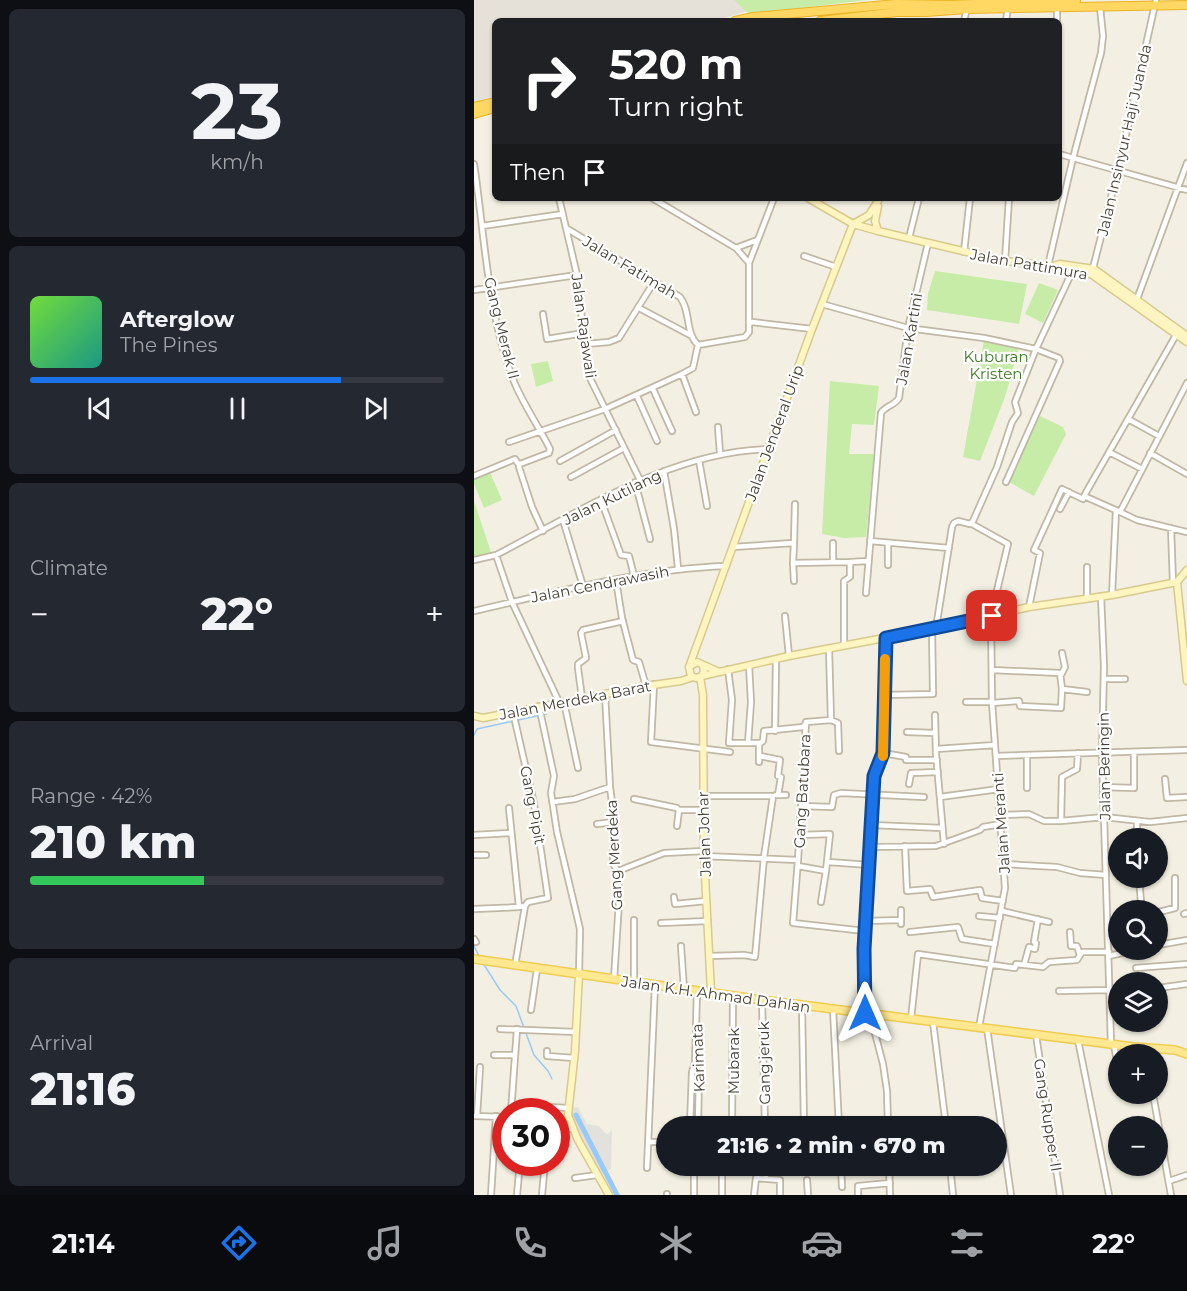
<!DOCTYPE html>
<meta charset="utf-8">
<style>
body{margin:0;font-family:Montserrat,sans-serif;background:#242831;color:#f1f3f6;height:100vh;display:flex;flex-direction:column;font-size:22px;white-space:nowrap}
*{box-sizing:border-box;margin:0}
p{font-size:20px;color:#9ea1a6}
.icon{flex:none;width:33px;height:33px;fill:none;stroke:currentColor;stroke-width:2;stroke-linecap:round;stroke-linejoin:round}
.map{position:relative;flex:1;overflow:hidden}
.sheet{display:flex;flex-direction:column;gap:9px;padding:9px;background:#0d0f14;width:474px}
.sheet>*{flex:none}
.hud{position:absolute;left:18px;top:18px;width:570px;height:183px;border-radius:9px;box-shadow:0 2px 4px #0004;background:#202124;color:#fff;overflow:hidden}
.fabs{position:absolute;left:634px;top:828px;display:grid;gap:12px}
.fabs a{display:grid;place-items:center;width:60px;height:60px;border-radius:50%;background:#171b24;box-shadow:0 2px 4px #0004;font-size:30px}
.speed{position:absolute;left:18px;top:1098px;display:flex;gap:12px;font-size:30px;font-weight:700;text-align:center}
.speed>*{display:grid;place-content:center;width:78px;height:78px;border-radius:50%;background:#171b24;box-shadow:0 2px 4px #0004;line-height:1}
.speed .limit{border:9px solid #d22;background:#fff;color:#111}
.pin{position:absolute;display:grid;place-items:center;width:51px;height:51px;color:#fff;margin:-26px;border-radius:12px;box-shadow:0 3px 9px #0006}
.me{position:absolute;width:66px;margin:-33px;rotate:0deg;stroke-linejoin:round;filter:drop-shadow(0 0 4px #0008)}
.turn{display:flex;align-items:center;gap:21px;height:126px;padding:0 18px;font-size:27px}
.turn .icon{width:78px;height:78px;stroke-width:2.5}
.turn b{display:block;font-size:42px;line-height:51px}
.then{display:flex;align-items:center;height:57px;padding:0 18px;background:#0003;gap:12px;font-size:22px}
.big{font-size:45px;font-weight:800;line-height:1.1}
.sheet .card{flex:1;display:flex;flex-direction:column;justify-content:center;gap:9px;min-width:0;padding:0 21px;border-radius:9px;background:#242831}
.sheet .dial{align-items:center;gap:0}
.dial b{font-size:78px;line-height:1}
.song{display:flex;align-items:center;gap:18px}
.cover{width:72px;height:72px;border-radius:9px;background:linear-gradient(135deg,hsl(100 70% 55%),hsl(170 70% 35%))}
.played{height:6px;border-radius:3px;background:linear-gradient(90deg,#1a73e8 75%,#363941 75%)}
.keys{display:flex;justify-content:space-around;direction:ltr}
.heat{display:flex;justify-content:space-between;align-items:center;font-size:33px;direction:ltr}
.charge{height:9px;border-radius:4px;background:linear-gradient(90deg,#34c759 42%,#363941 0)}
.trip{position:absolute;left:182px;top:1116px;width:351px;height:60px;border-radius:30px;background:#171b24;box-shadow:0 2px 4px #0004;font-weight:800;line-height:60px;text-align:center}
.tab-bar{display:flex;height:96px;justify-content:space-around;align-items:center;background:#090b0e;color:#9ea1a6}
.tab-bar .icon{width:42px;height:42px}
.tab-bar .active{color:#1a73e8}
.tab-bar b{font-size:27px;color:#f1f3f6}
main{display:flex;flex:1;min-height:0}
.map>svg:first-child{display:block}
</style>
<main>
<section class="sheet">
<div class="card dial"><b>23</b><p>km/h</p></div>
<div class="card">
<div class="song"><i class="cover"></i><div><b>Afterglow</b><p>The Pines</p></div></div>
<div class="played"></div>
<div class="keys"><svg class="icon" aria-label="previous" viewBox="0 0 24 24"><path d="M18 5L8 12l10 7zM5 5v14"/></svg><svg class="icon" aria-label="pause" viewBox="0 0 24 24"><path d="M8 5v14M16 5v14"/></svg><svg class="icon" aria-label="next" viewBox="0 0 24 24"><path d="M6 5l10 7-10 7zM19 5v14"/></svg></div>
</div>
<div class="card"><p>Climate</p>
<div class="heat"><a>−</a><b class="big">22°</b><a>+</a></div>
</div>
<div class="card"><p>Range · 42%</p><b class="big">210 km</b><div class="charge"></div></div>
<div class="card"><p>Arrival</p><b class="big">21:16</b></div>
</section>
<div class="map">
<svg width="713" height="1195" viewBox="0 0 713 1195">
<rect width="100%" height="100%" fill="#f3f0e3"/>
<path fill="#e5e0d8" d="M0 0H260L274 11 240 21H21V97L0 102Z"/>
<path fill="#c7eca7" d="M260 0H393L275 14Z
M461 271 553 284 545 324 453 310 454 294Z
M565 283 584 290 569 323 551 314Z
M510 340 545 347 531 397 506 461 489 457Z
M74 361 79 381 62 387 57 364Z
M356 381 405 386 400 425 378 424 375 454H400L392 537 370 538 348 534Z
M566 416 589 427 592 434 560 496 535 482Z
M15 470 28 500 10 508 0 484V477Z
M0 501 17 552 0 557Z"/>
<path fill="#e3e1dc" d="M104 1107 113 1124 125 1126 131 1133 134 1134 138 1130 137 1169 126 1175 97 1122 96 1115 99 1108Z"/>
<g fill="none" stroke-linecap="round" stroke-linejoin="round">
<path stroke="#98c9f7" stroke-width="1.5" d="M0 735 3 729 72 714
M0 946 5 956
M9 963 26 990 42 1006 60 1055 74 1071 78 1079"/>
<path stroke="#98c9f7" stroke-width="5" d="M102 1115 143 1195"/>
<g stroke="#c0b8a5" stroke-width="8">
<path id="street" d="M490 21 493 9
M532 21 534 6
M583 21V7
M585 154 713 190
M0 164C11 237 13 315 41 384 51 407 65 427 76 449L75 453 46 464 45 467 58 507 69 531
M85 198 103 275 114 374 166 480
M178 198 262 248 275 263
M8 226 89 214
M92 228 206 297C217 311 211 333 224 345
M435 238 445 198
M262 248 283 240
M490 252 496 198
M330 256 362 267
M531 261 535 198
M574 266 599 158 627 53 629 36 626 7
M618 272 644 170 682 0
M0 290 103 275
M662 302 713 163
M348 304 434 328 510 338 562 349 598 272
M165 308 218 336
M69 314 73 339 110 333
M275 324 278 322 338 329
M112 344 135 342 145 338 180 282
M208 374 222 412
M713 383 646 512 663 520 713 532
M179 389 198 431
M163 396 183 441
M654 419 685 436
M244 427 246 453
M35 442 131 409 208 374 219 368 224 345 271 337 275 332V263L300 198
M635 452 668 469
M676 453 713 474
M225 460 233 506
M86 461 142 430
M190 471 200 529 204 568
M0 476 41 459 45 465
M97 477 150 448
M161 482 176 539
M127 500 147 555 155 556 160 576
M586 509 595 492
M646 512 610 496 702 335
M89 520 109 586
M498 524 534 544 517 616 518 702 531 888 505 1027
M697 528 699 583
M396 541 475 548
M320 543 321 504
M414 543V565
M259 547 320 543 319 563 376 562
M22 555C108 511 195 452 294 449
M0 560 22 555 38 602 85 702
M359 562V543
M319 563 320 581
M142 580 148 618 159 660 165 662 172 686
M392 593 407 413C411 406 420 406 425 398L434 328 454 243
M638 595 642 510
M627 596 630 666 628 753 637 1044
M613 599V567
M555 607 566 553 560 550 588 489 609 499
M0 611C83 592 167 569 252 566
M311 616 315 656
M462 628 478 527 480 523 484 521 496 524 499 521 523 467 538 422 544 413 541 402 562 349 585 358 586 361 532 482
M370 646V581L376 577V562L394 561
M254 669 258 700 255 743H285V762
M518 670 586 673 588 689 613 692
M587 675 591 667 588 653
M630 679H651
M180 684 177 742 256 752
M131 694 136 787 140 818 139 864 144 871 145 902 140 979
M411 695 459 694 458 629
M108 698 104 668V664L112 658 107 633 109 630 149 621
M90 702 104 768
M492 702H518
M518 703 545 701 546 706 587 708 588 689
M65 706 80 776 77 793 83 832 106 929 105 974
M461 715 462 754 470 844
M357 720 364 723 365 751
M301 731 302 659
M433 732 461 733
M274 743 277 702 275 665
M285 744 289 741 290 731 329 727 332 723
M462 749 521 745
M409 753 432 757V760H463
M286 756 306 760 304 776 307 777 304 795
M522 756 713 750
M691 779 693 798 713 797
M435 784 437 773 464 772
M629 787 660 788V753
M553 788V755
M302 795H312
M228 796H299L290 857 281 957 270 955 235 956
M466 797 525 789
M160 799 203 808 205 810
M79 802 101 799 136 787
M328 806 358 807 360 795 367 793 450 797
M35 808 45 907
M526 815 555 814 570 821H587L630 817 676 822 713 818
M587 821 588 777 603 769 604 753
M663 821V838
M123 824 140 822
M398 825 468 828
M203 826 205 810H228
M0 835 37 833
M326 835 356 834 352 871
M431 846 433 891 456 889 459 897 506 890 508 898 529 901
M397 847 462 846 506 830 509 827 527 824
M0 855H12
M230 856 324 860 332 722 357 720 355 649
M324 860 319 923 391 931
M354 862 396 865
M530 864 583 867 606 873 632 875
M324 866 352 871 347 902
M144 871 190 853 230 851
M665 878 667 902
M200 897 201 904 232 901
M0 909 45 907 51 906 54 902 74 898 60 804 39 712
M528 911 575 922
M710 914 713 913
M505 916 526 918
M427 920V910
M392 921 427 920V924
M187 923 234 921
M436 932 484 927 488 939 521 944
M596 932 597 946H603L606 955
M0 939 2 942
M689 943 685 912 701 908V878
M684 945 713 940
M207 946 210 989
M635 956 661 950
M550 965 555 947 561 949 562 943 560 942 564 919
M41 966 51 906
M662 968 713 964
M160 982V920
M684 988 713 984
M223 990 221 1063 225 1072 224 1126
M585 991 636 990
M636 992H645
M288 1000 291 1126
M328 1005 330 1126
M359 1009 365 1126
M57 1010 63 969
M391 1013 390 949 400 776 409 756 412 638
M396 1014 409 1064 413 1091 414 1126
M437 1019 444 954 541 968 542 964 569 967 575 962 603 960 608 952H635
M459 1022 472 1126
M513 1028 537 1195
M26 1029 102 1032
M562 1035 586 1195
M604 1040 635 1195
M640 1044 645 1075
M73 1051V1056L100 1058
M20 1055H41
M679 1094 697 1195
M38 1105 94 1108
M37 1112 43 1029
M0 1116 32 1117
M3 1116 6 1067
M216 1126 218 1072 221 1063
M258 1126 259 995
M82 1132 98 1128
M174 1142H192
M220 1166V1195
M367 1166 368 1187
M415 1166 416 1195
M476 1166 479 1195
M173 1168 181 985
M101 1178 123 1175
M292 1178V1166
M333 1180 334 1195
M695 1181 713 1175
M17 1195 22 1116
M43 1195 46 1162
M68 1195 71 1162
M193 1195V1194
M248 1195V1166
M280 1195 282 1178 306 1180V1195
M384 1195V1186L416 1183"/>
</g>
<g stroke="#d8ca8e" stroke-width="9">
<path id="secondary" d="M334 198 379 224 404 231 531 261 579 266 584 270 617 274 713 342
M404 206 401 221 404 231
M379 224 395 215 404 201
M579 266 586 264 620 269 713 336
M703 582 713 681
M703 582 713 570
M229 666 230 671 228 676 222 678 217 676 215 667 223 662 243 671
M215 667 338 329 379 224
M228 676 315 656 458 629 555 607 638 595 703 582
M226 677 229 695 230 856 237 992
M0 716 9 718 172 686 207 681 219 677
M105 974 101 1051 94 1115 104 1140 135 1195"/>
</g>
<g stroke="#efcd55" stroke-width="10">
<path id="primary" d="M0 959 288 1000 660 1047 701 1050 713 1054"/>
</g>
<g stroke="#ecb324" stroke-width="10">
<path id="highway" d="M261 21 279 17 422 4 476 5 602 0
M346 21 423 12H452L493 9 713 5
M0 107 21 102
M0 114 21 108"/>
</g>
<use href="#street" stroke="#fff" stroke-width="4.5"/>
<use href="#secondary" stroke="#fff5c1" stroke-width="6"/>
<use href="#primary" stroke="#ffe890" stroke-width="7"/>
<use href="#highway" stroke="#ffd762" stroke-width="8"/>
</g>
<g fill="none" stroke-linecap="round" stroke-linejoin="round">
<g stroke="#114b97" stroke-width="15">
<path id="route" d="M391 1013 390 949 400 776 409 753 412 638 518 616"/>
</g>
<use href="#route" stroke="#1a73e8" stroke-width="10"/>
<path stroke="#f59e0b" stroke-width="10" d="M409 756 411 659"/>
</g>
<g text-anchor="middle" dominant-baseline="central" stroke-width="4.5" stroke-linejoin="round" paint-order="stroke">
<g font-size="15" fill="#464033" stroke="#fff">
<text transform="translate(650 140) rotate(-77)">Jalan Insinyur Haji Juanda</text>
<text transform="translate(555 264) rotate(10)">Jalan Pattimura</text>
<text transform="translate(156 267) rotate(31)">Jalan Fatimah</text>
<text transform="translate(110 326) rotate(82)">Jalan Rajawali</text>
<text transform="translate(28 328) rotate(76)">Gang Merak II</text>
<text transform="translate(435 339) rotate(-80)">Jalan Kartini</text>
<text transform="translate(300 433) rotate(-70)">Jalan Jenderal Urip</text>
<text transform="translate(138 497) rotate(-26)">Jalan Kutilang</text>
<text transform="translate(126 584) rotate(-11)">Jalan Cendrawasih</text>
<text transform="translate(101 700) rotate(-11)">Jalan Merdeka Barat</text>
<text transform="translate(630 766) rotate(-91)">Jalan Beringin</text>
<text transform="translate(328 791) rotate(-87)">Gang Batubara</text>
<text transform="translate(59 805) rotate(79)">Gang Pipit</text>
<text transform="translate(527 823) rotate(-94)">Jalan Meranti</text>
<text transform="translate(230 834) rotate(-92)">Jalan Johar</text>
<text transform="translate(140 855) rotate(-93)">Gang Merdeka</text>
<text transform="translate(242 994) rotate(8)">Jalan K.H. Ahmad Dahlan</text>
<text transform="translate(224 1058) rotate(-92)">Karimata</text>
<text transform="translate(259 1061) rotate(-90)">Mubarak</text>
<text transform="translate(290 1063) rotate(-91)">Gang jeruk</text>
<text transform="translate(574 1115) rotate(81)">Gang Rupper II</text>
</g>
<g font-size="15" fill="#3c7c21" stroke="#fff">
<text x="522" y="356">Kuburan<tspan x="522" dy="17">Kristen</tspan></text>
</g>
</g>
</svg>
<div class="fabs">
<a><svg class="icon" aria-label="sound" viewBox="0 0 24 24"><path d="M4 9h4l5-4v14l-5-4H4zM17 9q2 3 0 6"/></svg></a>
<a><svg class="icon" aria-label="search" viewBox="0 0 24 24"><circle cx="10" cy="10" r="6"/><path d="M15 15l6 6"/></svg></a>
<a><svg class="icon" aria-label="layers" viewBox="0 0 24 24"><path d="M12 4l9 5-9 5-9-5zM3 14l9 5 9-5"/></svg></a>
<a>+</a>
<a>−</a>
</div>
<div class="speed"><div class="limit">30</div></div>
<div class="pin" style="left:518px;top:616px;background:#d93025"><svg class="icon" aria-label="arrive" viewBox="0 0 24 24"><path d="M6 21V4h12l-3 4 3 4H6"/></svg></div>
<svg class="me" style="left:391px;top:1013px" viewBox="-20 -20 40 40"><path d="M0-17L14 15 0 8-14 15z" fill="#1a73e8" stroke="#fff" stroke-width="4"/></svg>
<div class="trip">21:16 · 2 min · 670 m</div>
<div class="hud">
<div class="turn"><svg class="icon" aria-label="right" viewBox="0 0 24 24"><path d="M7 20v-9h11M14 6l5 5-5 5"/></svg><div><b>520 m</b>Turn right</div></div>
<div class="then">Then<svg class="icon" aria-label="arrive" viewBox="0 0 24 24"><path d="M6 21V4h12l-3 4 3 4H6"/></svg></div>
</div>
</div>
</main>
<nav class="tab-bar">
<b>21:14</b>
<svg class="icon active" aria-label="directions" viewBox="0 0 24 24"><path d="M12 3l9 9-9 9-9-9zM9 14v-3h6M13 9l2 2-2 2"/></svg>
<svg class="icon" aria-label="music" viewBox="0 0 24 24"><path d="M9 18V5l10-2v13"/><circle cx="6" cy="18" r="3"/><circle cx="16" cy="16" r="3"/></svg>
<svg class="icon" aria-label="phone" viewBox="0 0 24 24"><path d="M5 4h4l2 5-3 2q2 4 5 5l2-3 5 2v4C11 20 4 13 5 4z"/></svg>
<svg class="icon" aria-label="climate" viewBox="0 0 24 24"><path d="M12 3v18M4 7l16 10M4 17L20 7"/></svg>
<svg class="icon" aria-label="car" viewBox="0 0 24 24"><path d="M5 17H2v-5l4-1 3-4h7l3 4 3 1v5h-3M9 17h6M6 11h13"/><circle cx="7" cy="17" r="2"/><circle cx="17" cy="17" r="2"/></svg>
<svg class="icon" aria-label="filters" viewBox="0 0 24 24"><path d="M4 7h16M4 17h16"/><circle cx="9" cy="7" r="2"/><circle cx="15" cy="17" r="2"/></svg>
<b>22°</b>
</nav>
